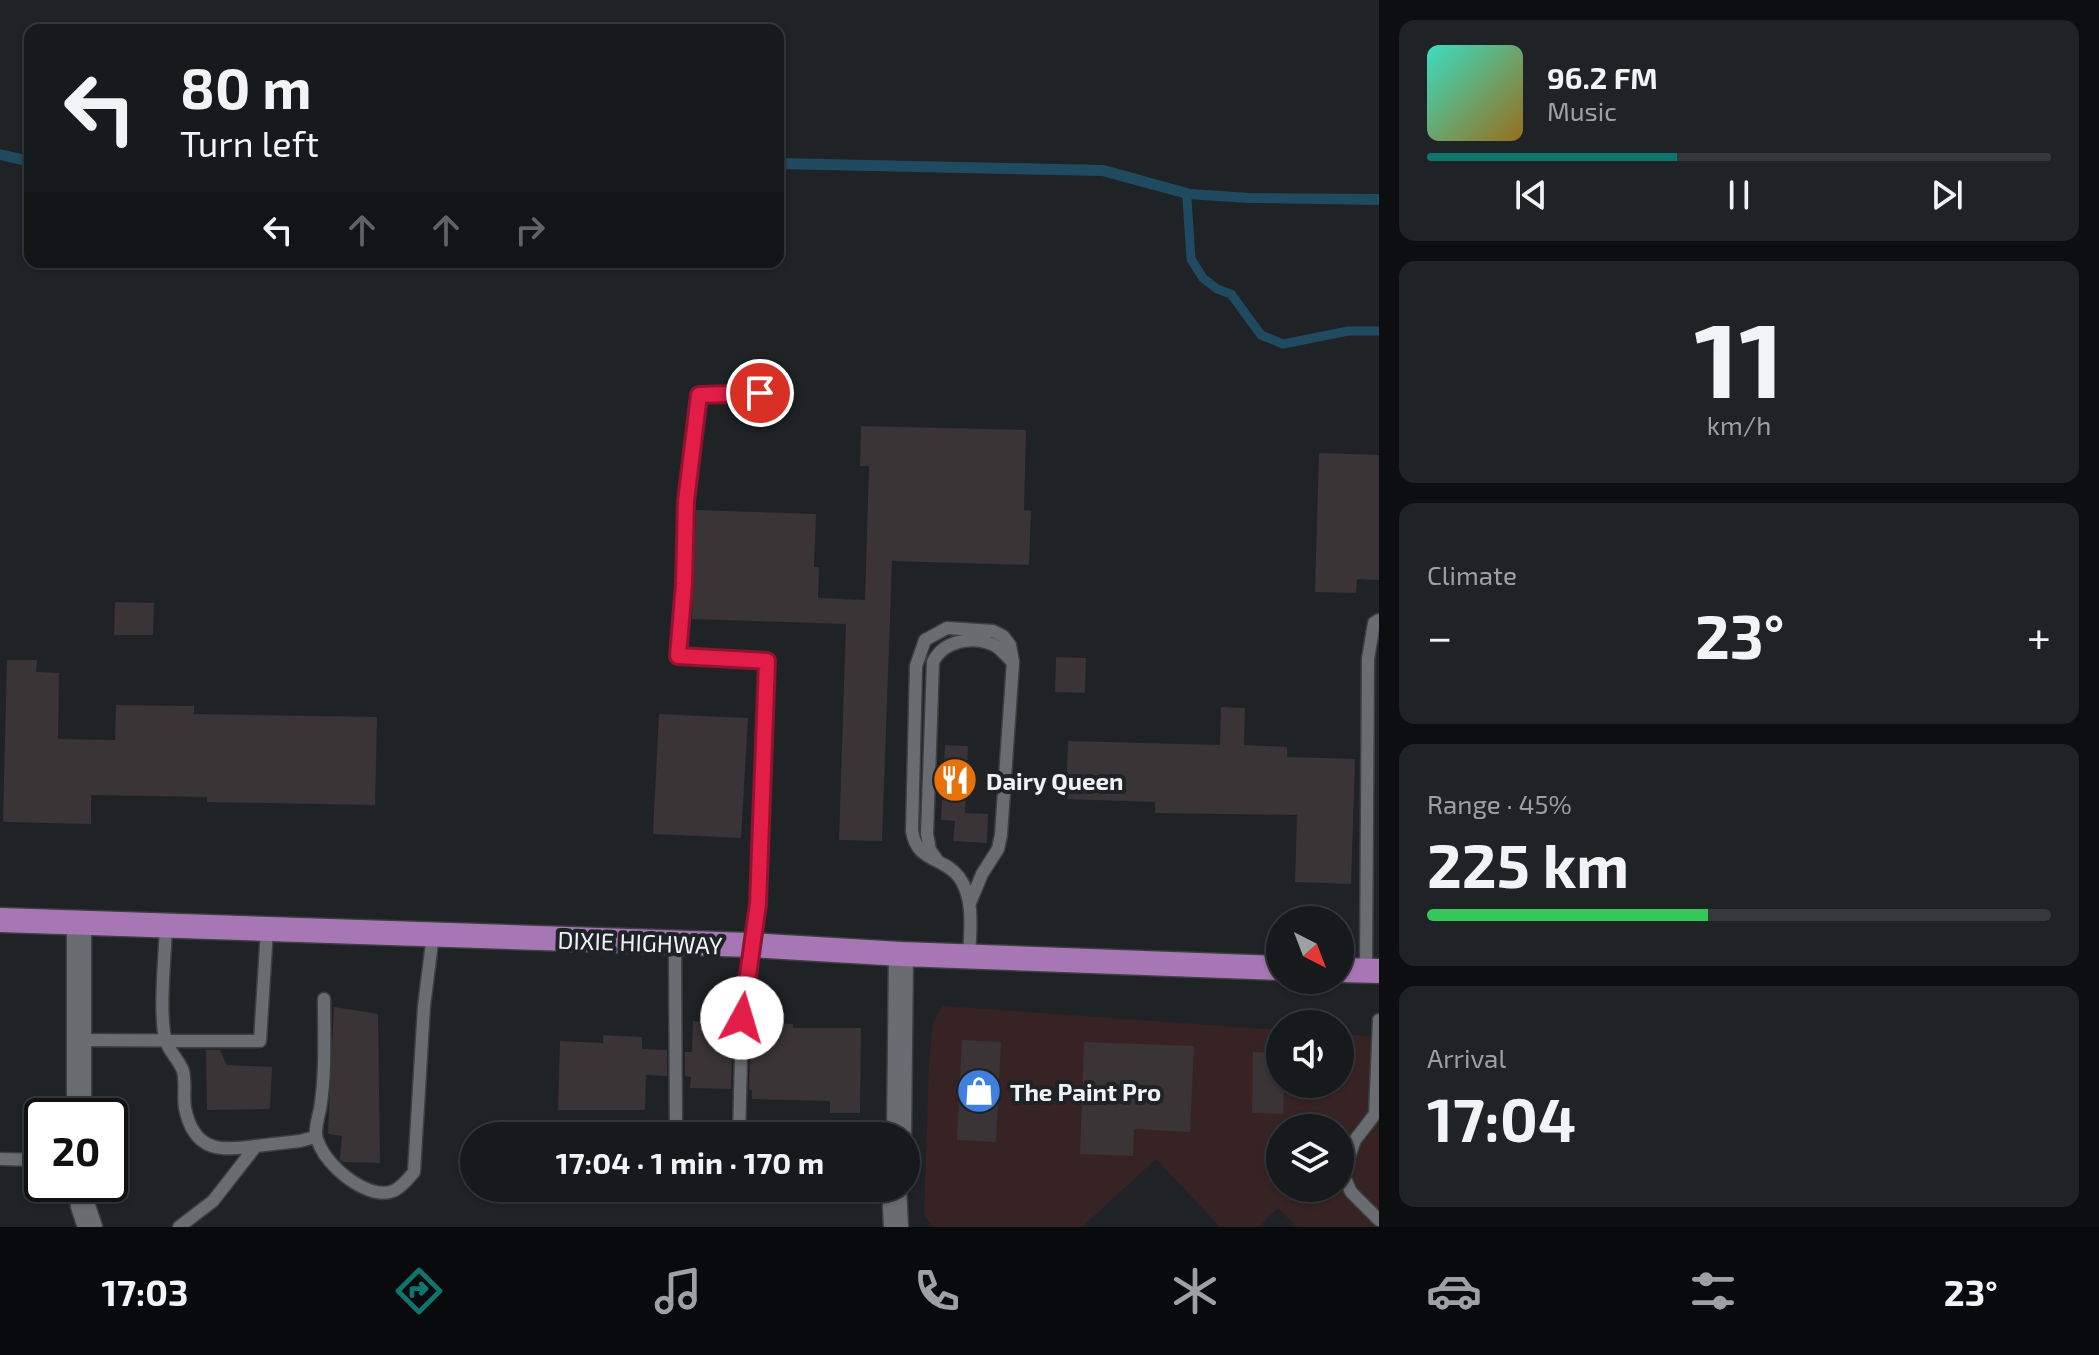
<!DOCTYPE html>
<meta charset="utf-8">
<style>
body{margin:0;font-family:"Exo 2",sans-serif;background:#202325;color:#f1f3f6;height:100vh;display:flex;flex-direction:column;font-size:30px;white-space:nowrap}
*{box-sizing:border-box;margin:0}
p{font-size:26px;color:#9ea1a3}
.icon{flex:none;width:44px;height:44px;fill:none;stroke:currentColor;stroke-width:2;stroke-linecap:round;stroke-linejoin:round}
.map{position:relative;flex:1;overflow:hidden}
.panel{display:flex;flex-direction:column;gap:20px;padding:20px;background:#0d0e0f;width:720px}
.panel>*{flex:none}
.top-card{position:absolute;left:24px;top:24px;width:760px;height:244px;border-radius:16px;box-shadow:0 2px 6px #0004,0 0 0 2px #36383b;background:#171a1c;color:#f1f3f6;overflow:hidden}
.needle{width:52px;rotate:138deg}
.fabs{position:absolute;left:1266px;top:906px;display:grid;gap:16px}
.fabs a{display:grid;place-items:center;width:88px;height:88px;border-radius:50%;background:#171a1c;box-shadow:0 2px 6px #0004,0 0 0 2px #36383b;font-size:40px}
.speed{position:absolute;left:24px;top:1098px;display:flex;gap:16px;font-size:40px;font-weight:700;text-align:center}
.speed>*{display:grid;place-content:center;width:104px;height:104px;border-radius:50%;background:#171a1c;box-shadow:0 2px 6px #0004,0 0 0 2px #36383b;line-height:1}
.speed .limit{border:4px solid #111;border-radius:12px;background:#fff;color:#111}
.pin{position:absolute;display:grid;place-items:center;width:68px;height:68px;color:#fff;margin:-34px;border:4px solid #fff;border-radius:50%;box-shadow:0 2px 8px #0007}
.me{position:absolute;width:88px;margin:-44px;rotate:6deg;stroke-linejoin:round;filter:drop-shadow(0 0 6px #0008)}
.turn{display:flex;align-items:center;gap:28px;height:168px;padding:0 24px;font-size:36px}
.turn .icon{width:104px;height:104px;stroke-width:2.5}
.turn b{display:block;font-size:56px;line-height:68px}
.lanes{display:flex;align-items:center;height:76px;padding:0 24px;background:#0003;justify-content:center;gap:40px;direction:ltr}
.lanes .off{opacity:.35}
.big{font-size:60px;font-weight:700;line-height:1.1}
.panel .tile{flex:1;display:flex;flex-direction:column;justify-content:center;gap:12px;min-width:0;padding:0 28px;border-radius:16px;background:#202325}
.panel .dial{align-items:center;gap:0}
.dial b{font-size:104px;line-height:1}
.song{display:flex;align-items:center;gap:24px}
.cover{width:96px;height:96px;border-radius:12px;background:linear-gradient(135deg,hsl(170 70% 55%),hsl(40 70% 35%))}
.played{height:8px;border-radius:4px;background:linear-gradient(90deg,#0f766e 40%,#36383b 40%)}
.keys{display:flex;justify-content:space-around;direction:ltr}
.heat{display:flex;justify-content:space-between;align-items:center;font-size:44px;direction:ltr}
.charge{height:12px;border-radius:6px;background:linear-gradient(90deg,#34c759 45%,#36383b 0)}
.trip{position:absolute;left:460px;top:1122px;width:460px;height:80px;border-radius:40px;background:#171a1c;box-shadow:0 2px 6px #0004,0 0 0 2px #36383b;font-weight:700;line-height:80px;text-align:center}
.menu{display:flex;height:128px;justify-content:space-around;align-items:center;background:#090a0b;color:#9ea1a3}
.menu .icon{width:56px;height:56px}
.menu .active{color:#0f766e}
.menu b{font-size:36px;color:#f1f3f6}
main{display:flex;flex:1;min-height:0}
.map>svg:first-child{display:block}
</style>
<main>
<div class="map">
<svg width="1379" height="1227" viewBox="0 0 1379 1227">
<rect width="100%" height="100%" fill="#1f2326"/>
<path fill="#372324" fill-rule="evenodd" d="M943 1006 1280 1030V1084H1340V1034L1379 1037V1227H1297L1278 1208 1259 1227H1220L1156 1159 1082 1227H933L924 1216 929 1063 933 1022ZM1280 1128H1340V1188H1280Z"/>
<path fill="#1f4a60" d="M0 149 30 156V167L0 160Z
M778 158 1104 165 1191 189 1250 193 1379 194V205L1249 203 1187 199 1102 176 778 169Z"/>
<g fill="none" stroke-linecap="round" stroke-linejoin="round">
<path stroke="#1f4a60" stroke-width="9" d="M1187 199 1191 259 1203 278 1217 289 1231 294 1261 335 1283 344 1348 331H1379"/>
</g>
<path fill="#3a3436" d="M861 426 1026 430 1024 510 1031 511 1029 565 892 561 882 841 839 840 846 624 692 619 696 510 816 514 814 567H819L818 598 865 600 869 466H860Z
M1319 453 1379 455V580L1357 579 1356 593 1315 592Z
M115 602 154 603 153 635H114Z
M1056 657 1086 658 1085 693 1055 692Z
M7 660H37L36 672 59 673 58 739 115 740 116 705 194 706V714L377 717 375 805 207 802V797L91 795V824L3 822Z
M1221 707 1245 708 1244 745 1287 747V757L1355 759 1351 884 1295 882 1297 815 1155 813V802L1066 799 1068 741 1220 745Z
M659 714 748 718 741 838 653 834Z
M945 745 968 746 965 813 988 814 987 843 953 841 955 821 941 820Z
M334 1007 378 1014 380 1163 343 1162 340 1159 342 1136 328 1134Z
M693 1021 733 1023 731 1089 690 1088 691 1077 685 1076V1052H692Z
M751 1023 793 1024V1028H861L860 1113H830V1101L752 1099V1090H749Z
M603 1035 642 1037V1049L667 1050V1076L646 1075 645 1110H558L560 1041 603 1043Z
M962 1040 1001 1042 996 1142 957 1140Z
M1084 1042 1194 1046 1190 1132 1134 1129 1133 1156 1080 1154Z
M206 1050H220L227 1065 272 1067 270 1109 207 1110Z
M1253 1052 1280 1053V1084H1284L1283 1114 1252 1113Z"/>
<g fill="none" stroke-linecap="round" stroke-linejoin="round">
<g stroke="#3c3e41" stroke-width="15">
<path id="service" d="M937 860 930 850 927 834 933 662C943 641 972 635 994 645 1001 649 1007 657 1013 662
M166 926C165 957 159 1009 165 1038 167 1050 179 1059 183 1071 186 1082 183 1096 185 1108 194 1152 220 1151 256 1146
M675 943 676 1136
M969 957C970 931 975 899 959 877 943 856 917 863 912 831L916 666 925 640 947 628 993 631 1003 636 1010 645 1013 662 1001 835 998 849 982 874 970 903
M1366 971 1368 659 1374 623 1379 620
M324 999C324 1035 326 1073 320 1109 318 1118 314 1131 317 1139 324 1161 348 1182 369 1190 391 1198 400 1189 414 1172L424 1006 433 935
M1379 1020 1375 1114 1355 1140 1343 1174 1351 1192 1379 1220
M81 1040 260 1041 267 929
M739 1136 742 1018 758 904 767 661 678 656 684 584 686 501 699 395 760 393
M0 1159 42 1160
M179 1227 213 1201 256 1146 300 1141 315 1137"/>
</g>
<g stroke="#3c3e41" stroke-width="27">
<path id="minor" d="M79 923V1116
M899 1136 901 954
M81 1184 83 1206 90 1227
M894 1188 896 1227"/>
</g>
<g stroke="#3c3e41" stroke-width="27">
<path id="primary" d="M0 920 750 945 901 954 1280 968
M1340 970 1379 971"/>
</g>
<use href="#service" stroke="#696d71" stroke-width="12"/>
<use href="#minor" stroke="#696d71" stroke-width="24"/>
<use href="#primary" stroke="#a677b4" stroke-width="24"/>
</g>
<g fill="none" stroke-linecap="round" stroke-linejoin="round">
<g stroke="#92132f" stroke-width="20">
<path id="route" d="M742 1018 758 904 767 661 678 656 684 584 686 501 699 395 760 393"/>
</g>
<use href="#route" stroke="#e11d48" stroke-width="14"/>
</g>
<defs>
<g id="restaurant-disc" transform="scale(2.3)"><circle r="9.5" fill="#e8710a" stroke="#1f2326"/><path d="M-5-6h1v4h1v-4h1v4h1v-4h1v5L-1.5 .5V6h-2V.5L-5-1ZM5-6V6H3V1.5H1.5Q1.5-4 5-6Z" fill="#fff"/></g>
<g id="shop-disc" transform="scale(2.3)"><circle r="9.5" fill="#3f7fe0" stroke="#1f2326"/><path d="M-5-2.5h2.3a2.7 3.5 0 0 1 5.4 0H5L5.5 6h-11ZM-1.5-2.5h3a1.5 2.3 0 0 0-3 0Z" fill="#fff"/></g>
</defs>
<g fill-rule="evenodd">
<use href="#restaurant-disc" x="955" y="780"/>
<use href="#shop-disc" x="979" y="1091"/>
</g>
<g text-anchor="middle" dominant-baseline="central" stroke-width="8" stroke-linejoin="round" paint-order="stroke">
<g font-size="24" font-weight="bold" fill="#eff1f3" stroke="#1f2326" text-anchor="start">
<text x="986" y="780">Dairy Queen</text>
<text x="1010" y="1091">The Paint Pro</text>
</g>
<g font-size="24" fill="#eff1f3" stroke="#1f2326">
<text transform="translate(640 942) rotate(2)">DIXIE HIGHWAY</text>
</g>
</g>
</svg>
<div class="fabs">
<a><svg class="needle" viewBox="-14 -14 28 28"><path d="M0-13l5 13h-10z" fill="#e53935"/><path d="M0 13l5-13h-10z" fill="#9ea1a3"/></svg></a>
<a><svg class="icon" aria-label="sound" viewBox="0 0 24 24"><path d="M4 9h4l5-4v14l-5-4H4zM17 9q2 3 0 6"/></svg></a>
<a><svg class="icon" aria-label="layers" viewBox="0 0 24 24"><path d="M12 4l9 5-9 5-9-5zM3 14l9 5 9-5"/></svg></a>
</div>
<div class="speed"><div class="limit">20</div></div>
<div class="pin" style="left:760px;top:393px;background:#d93025"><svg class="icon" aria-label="arrive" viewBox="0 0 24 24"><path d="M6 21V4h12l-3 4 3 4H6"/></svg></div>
<svg class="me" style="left:742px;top:1018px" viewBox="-20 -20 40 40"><circle r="19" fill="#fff"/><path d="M0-13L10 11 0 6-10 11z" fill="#e11d48"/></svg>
<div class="trip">17:04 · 1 min · 170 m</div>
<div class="top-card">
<div class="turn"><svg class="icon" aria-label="left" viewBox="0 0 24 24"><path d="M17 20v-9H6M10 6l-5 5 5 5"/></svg><div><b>80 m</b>Turn left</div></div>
<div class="lanes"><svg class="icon" aria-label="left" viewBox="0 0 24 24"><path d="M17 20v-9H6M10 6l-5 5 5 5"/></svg><svg class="icon off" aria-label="ahead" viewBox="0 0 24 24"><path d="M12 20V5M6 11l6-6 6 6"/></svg><svg class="icon off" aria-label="ahead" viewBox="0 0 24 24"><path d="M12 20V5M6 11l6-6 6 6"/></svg><svg class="icon off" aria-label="right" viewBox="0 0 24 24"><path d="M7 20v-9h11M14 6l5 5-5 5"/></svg></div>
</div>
</div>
<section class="panel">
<div class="tile">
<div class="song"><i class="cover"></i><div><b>96.2 FM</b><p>Music</p></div></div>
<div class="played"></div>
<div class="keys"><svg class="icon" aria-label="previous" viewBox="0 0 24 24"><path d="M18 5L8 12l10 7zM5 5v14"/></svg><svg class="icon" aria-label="pause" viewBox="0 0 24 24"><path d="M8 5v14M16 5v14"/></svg><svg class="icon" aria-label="next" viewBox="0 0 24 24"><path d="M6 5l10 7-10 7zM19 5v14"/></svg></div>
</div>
<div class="tile dial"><b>11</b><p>km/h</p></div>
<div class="tile"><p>Climate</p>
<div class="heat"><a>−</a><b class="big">23°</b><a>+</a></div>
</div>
<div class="tile"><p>Range · 45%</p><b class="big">225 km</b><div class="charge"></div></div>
<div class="tile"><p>Arrival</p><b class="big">17:04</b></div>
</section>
</main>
<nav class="menu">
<b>17:03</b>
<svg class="icon active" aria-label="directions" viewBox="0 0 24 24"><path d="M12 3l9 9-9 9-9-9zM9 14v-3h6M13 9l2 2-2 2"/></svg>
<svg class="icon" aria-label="music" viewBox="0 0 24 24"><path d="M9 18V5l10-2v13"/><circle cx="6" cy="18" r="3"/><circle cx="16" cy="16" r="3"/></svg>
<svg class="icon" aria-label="phone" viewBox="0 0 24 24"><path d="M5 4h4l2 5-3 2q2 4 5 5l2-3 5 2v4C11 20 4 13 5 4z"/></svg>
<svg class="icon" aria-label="climate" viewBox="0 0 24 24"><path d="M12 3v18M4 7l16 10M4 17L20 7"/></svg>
<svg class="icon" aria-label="car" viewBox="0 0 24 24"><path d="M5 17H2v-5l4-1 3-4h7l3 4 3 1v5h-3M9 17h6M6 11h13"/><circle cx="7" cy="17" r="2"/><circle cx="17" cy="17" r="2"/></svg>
<svg class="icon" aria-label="filters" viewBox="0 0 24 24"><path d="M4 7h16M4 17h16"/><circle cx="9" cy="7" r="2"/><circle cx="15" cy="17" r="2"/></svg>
<b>23°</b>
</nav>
